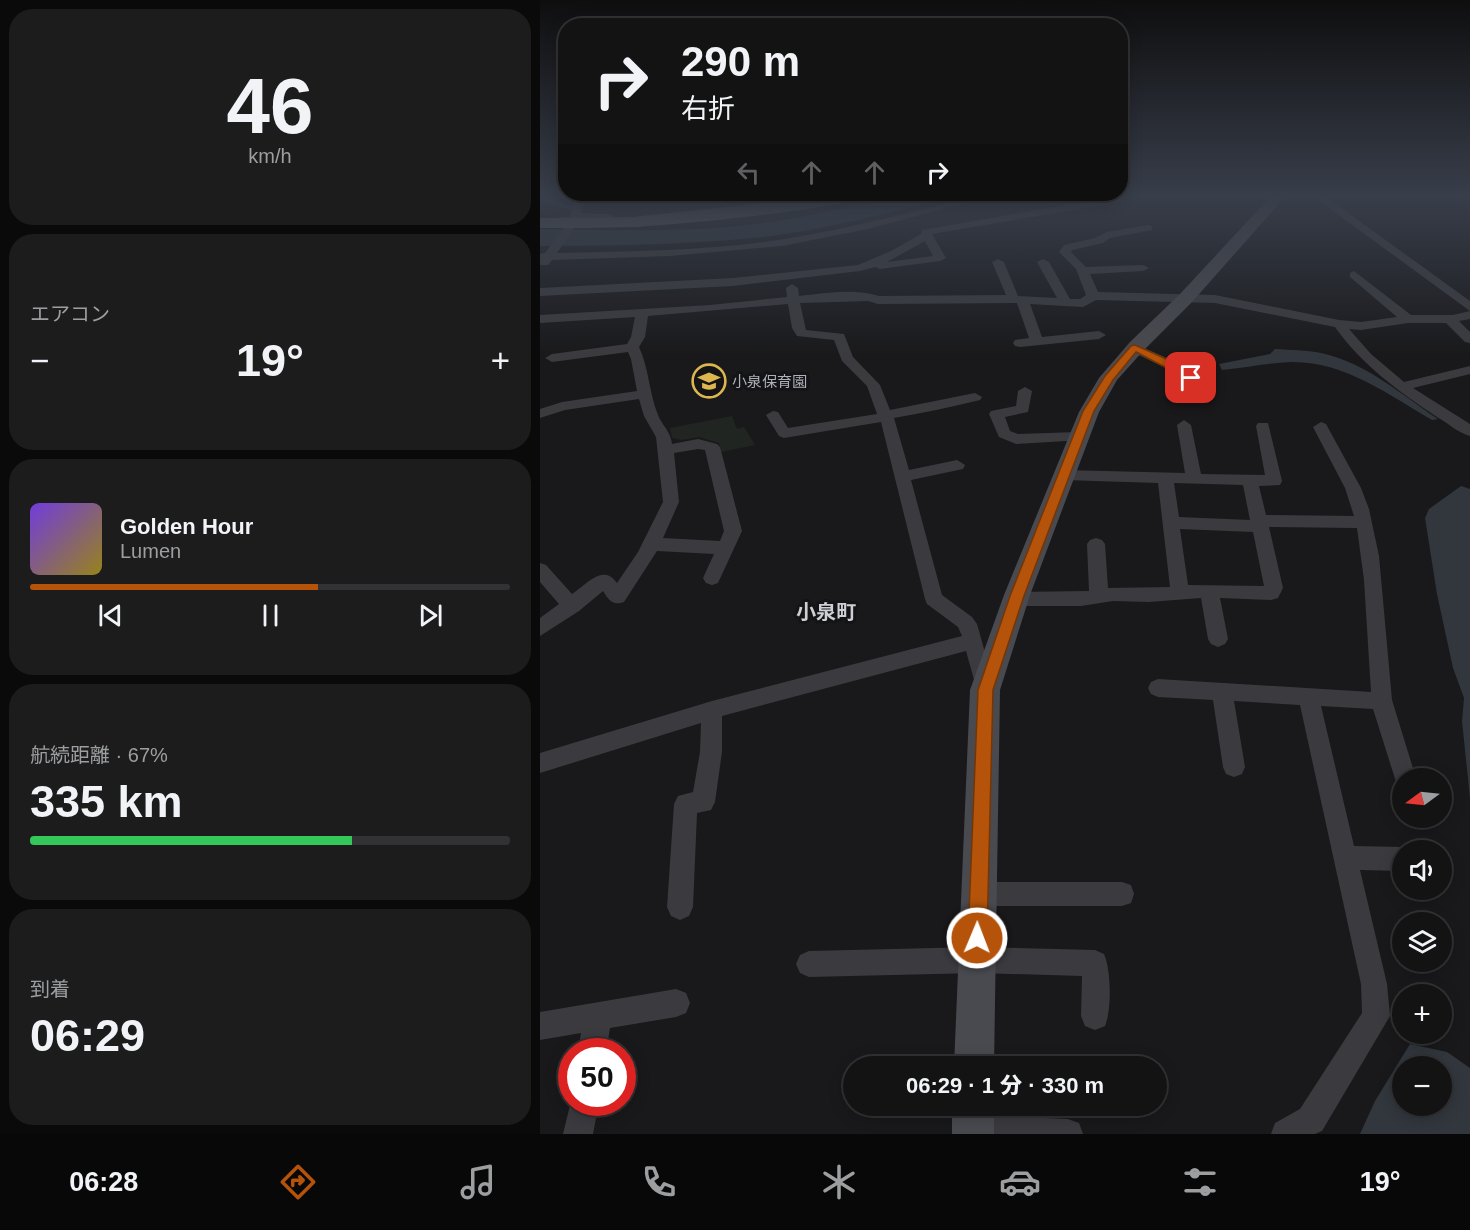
<!DOCTYPE html>
<html lang="ja">
<meta charset="utf-8">
<style>
body{margin:0;font-family:Arial,"Noto Sans JP",sans-serif;background:#1c1c1d;color:#f1f3f6;height:100vh;display:flex;flex-direction:column;font-size:22px;white-space:nowrap}
*{box-sizing:border-box;margin:0}
p{font-size:20px;color:#9d9ea0}
.icon{flex:none;width:33px;height:33px;fill:none;stroke:currentColor;stroke-width:2;stroke-linecap:round;stroke-linejoin:round}
.map{position:relative;flex:1;overflow:hidden}
.sheet{display:flex;flex-direction:column;gap:9px;padding:9px;background:#0a0a0b;width:540px}
.sheet>*{flex:none}
.guide{position:absolute;left:18px;top:18px;width:570px;height:183px;border-radius:24px;box-shadow:0 3px 15px #0003,0 0 0 2px #323234;background:#131314;color:#f1f3f6;overflow:hidden}
.needle{width:39px;rotate:255deg}
.controls{position:absolute;left:852px;top:768px;display:grid;gap:12px}
.controls a{display:grid;place-items:center;width:60px;height:60px;border-radius:50%;background:#131314;box-shadow:0 3px 15px #0003,0 0 0 2px #323234;font-size:30px}
.speed{position:absolute;left:18px;top:1038px;display:flex;gap:12px;font-size:30px;font-weight:700;text-align:center}
.speed>*{display:grid;place-content:center;width:78px;height:78px;border-radius:50%;background:#131314;box-shadow:0 3px 15px #0003,0 0 0 2px #323234;line-height:1}
.speed .limit{border:9px solid #d22;background:#fff;color:#111}
.pin{position:absolute;display:grid;place-items:center;width:51px;height:51px;color:#fff;margin:-26px;border-radius:12px;box-shadow:0 3px 9px #0006}
.me{position:absolute;width:66px;margin:-33px;rotate:1deg;stroke-linejoin:round;filter:drop-shadow(0 0 4px #0008)}
.turn{display:flex;align-items:center;gap:21px;height:126px;padding:0 24px;font-size:27px}
.turn .icon{width:78px;height:78px;stroke-width:2.5}
.turn b{display:block;font-size:42px;line-height:51px}
.lanes{display:flex;align-items:center;height:57px;padding:0 24px;background:#0003;justify-content:center;gap:30px;direction:ltr}
.lanes .off{opacity:.35}
.big{font-size:45px;font-weight:800;line-height:1.1}
.sheet .tile{flex:1;display:flex;flex-direction:column;justify-content:center;gap:9px;min-width:0;padding:0 21px;border-radius:24px;background:#1c1c1d}
.sheet .dial{align-items:center;gap:0}
.dial b{font-size:78px;line-height:1}
.song{display:flex;align-items:center;gap:18px}
.cover{width:72px;height:72px;border-radius:9px;background:linear-gradient(135deg,hsl(260 70% 55%),hsl(50 70% 35%))}
.played{height:6px;border-radius:3px;background:linear-gradient(90deg,#b45309 60%,#323234 60%)}
.keys{display:flex;justify-content:space-around;direction:ltr}
.heat{display:flex;justify-content:space-between;align-items:center;font-size:33px;direction:ltr}
.charge{height:9px;border-radius:4px;background:linear-gradient(90deg,#34c759 67%,#323234 0)}
.trip{position:absolute;left:303px;top:1056px;width:324px;height:60px;border-radius:30px;background:#131314;box-shadow:0 3px 15px #0003,0 0 0 2px #323234;font-weight:800;line-height:60px;text-align:center}
.menu{display:flex;height:96px;justify-content:space-around;align-items:center;background:#080808;color:#9d9ea0}
.menu .icon{width:42px;height:42px}
.menu .current{color:#b45309}
.menu b{font-size:27px;color:#f1f3f6}
main{display:flex;flex:1;min-height:0}
.map>svg:first-child{display:block}
</style>
<main>
<section class="sheet">
<div class="tile dial"><b>46</b><p>km/h</p></div>
<div class="tile"><p>エアコン</p>
<div class="heat"><a>−</a><b class="big">19°</b><a>+</a></div>
</div>
<div class="tile">
<div class="song"><i class="cover"></i><div><b>Golden Hour</b><p>Lumen</p></div></div>
<div class="played"></div>
<div class="keys"><svg class="icon" aria-label="previous" viewBox="0 0 24 24"><path d="M18 5L8 12l10 7zM5 5v14"/></svg><svg class="icon" aria-label="pause" viewBox="0 0 24 24"><path d="M8 5v14M16 5v14"/></svg><svg class="icon" aria-label="next" viewBox="0 0 24 24"><path d="M6 5l10 7-10 7zM19 5v14"/></svg></div>
</div>
<div class="tile"><p>航続距離 · 67%</p><b class="big">335 km</b><div class="charge"></div></div>
<div class="tile"><p>到着</p><b class="big">06:29</b></div>
</section>
<div class="map">
<svg width="930" height="1134" viewBox="0 0 930 1134">
<rect width="100%" height="100%" fill="#19191b"/>
<path fill="#202521" d="M192 416 197 429 204 427 215 445 181 452 179 443 159 437 142 440 132 438 130 428Z"/>
<path fill="#31373d" fill-rule="evenodd" d="M350 197H408C352 212 295 227 238 235 159 245 80 245 0 246V229C71 230 144 233 215 224 261 219 305 208 350 197Z
M735 349C751 350 766 350 781 353 825 362 862 395 898 419L892 420C849 395 804 361 751 362 728 363 705 368 682 370L679 364 730 354Z
M921 486 930 489V798L922 721 924 698 913 668 897 594 885 518 889 509Z
M870 1044 907 1052 930 1068V1134H820L835 1101ZM862 1066H902V1106H862Z"/>
<g fill="none" stroke-linecap="round" stroke-linejoin="round">
<path stroke="#31373d" stroke-width="4" d="M0 199 31 208"/>
<path fill="#3b3b3f" fill-rule="evenodd" d="M36 197H46L41 213 69 214 74 217 69 220 31 218 30 216Z
M430 197H449L323 230 242 246 130 256 12 260 8 265H0V254L5 253 25 226 29 225 34 228 17 253C91 251 170 251 244 239 307 229 369 213 430 197Z
M571 197H596L591 200 392 234 406 258 400 261 340 269 335 267 320 271 193 286 0 296V288L193 278 318 265 351 251 381 234 382 230ZM385 241 393 256 347 262Z
M774 197H786L930 301V311Z
M608 225 612 226V230L570 238 563 243 532 250 531 252 546 267 603 265 609 268 603 271 550 274 558 292 675 295 799 320 821 322 857 317 810 277V273L814 271 871 315H913L930 311V319L919 321 930 332V343L925 342 906 323H868L821 330 809 329 831 354 864 382 930 366V374L873 388 930 424V436C918 433 908 423 897 417 858 391 822 365 795 327L675 303 556 300 543 307 490 304 502 337 559 331 566 335 559 339 480 347 475 346 473 343 475 340 489 338 477 303 338 304 328 301 260 303 266 330 304 334 313 357 340 385 350 410 435 393 442 397 440 400C412 407 383 413 354 418L369 470 417 460 425 465 423 469 371 480 402 595 432 617 437 624 455 688 452 694 445 697 438 694 426 651 182 716V752L175 802 171 810 157 813 153 907 149 916 140 920 131 916 127 907 134 804 138 796 153 792 160 752 161 723 0 773V753L172 701 422 636 418 627 387 604 385 599 341 422 244 438 239 436 226 415 233 411 238 412 248 428 337 414 327 386 302 361 294 340 257 336 252 328 248 304 108 316 105 337 99 347C109 368 109 393 118 415 122 425 131 432 132 444L158 439 177 444 180 447 202 531 178 583 172 585 166 583 163 578 174 554 117 551 84 602C72 606 69 600 63 591L39 611 0 636V618L19 604 0 582V563L6 565 32 594C47 584 63 563 77 583L98 552 123 502 116 437 104 416 99 399 25 410 0 418V409L22 402 97 391 91 359 88 352 12 362 5 358 12 354 87 344 91 337 95 317 0 323V315L170 305 247 297 246 288 252 284 258 288 259 296C284 293 315 288 339 296L466 295 452 262 458 259 464 262 478 296 517 298 497 262 503 259 509 262 530 299H540L546 295 536 269 519 252 524 245 555 238 567 232ZM158 449 165 450 184 531 180 541 123 538 139 502 134 453Z
M595 344 645 366 658 378 656 381H646L635 372 590 351 588 348Z
M485 387 492 391 488 412 465 417 470 431 478 434 538 432 543 434 546 437 543 440 476 444 459 437 449 414 451 411 476 406 478 391Z
M644 420 651 425 661 474 725 475 716 426 718 423H728L742 481 740 485 719 486 726 515 814 516 805 488 773 427 781 422 786 424 821 488 829 509 839 556 852 700 876 778H862V787L857 785 833 709 781 706 814 846 862 847 870 850H862V871L820 870 847 984 850 1016 782 1131 775 1134H731L735 1123 760 1109 822 1013 821 984 760 705 694 701 705 767 702 774 694 777 686 774 683 767 673 700 618 697 611 694 608 688 611 682 618 679 831 692 824 580 817 528 729 527 743 588 738 598 731 600 680 598 688 639 685 644 678 647 671 644 668 639 661 598 609 602 573 601 541 606H476L469 604 467 599 469 594 476 592 549 591 547 544 550 540 556 538 562 540 565 544 568 588 630 587 618 483 523 480 517 479 515 475 517 471 523 470 645 473 637 425ZM634 483 703 485 710 520 639 517ZM640 529 713 532 724 586 648 585Z
M438 882H582L591 885 594 894 591 903 582 906H438L429 903 426 894 429 885Z
M437 947 555 950 564 954C571 970 572 1009 565 1026L555 1030 545 1026 541 1016 542 976 437 973 269 977 260 973 256 964 260 955 269 951Z
M136 989 146 993 150 1003 146 1013 136 1017 70 1028 66 1052H38L41 1033 0 1040V1012Z
M32 1097V1102H59L53 1134H23Z
M433 1115 528 1119 539 1123 543 1134H420L418 1130 422 1119Z"/>
<path fill="#494a4f" fill-rule="evenodd" d="M730 197H745L652 302 604 350 577 380 559 412 490 595 460 690 454 1066H414L430 690 464 595 539 412 559 378 590 342 640 294Z
M412 1106H454V1134H412Z"/>
<path fill="#57585e" fill-rule="evenodd" d="M280 197H318C307 209 120 226 92 227 61 228 31 228 0 228V218L93 217Z"/>
</g>
<linearGradient id="sky" x2="0" y2="1"><stop stop-color="#0e0e0f"/><stop offset="0.55" stop-color="#383e4a"/><stop offset="1" stop-color="#383e4a" stop-opacity="0"/></linearGradient>
<rect width="930" height="356" fill="url(#sky)"/>
<path fill="#b45309" stroke="#753606" stroke-width="1.5" d="M595 345 644 367 656 378 655 380C648 381 607 357 596 352L573 380 554 411 484 596 453 690 447 938 444 945 437 948 430 945 428 938 438 690 470 596 543 411 565 376 591 346Z"/>
<defs>
<g id="school-ring" transform="scale(1.725)"><circle r="9.5" fill="#141416" stroke="#ddb64f" stroke-width="1.5"/><path d="M0-5L7-2L0 1L-7-2ZM-4 1L0 2.5L4 1V4Q0 6-4 4Z" fill="#ddb64f"/></g>
</defs>
<g fill-rule="evenodd">
<use href="#school-ring" x="169" y="381"/>
</g>
<g text-anchor="middle" dominant-baseline="central" stroke-width="6" stroke-linejoin="round" paint-order="stroke">
<g font-size="15" fill="#adb0b9" stroke="#141416" text-anchor="start">
<text x="192" y="381">小泉保育園</text>
</g>
<g font-size="20" font-weight="bold" fill="#cecfd5" stroke="#141416">
<text x="286" y="612">小泉町</text>
</g>
</g>
</svg>
<div class="controls">
<a><svg class="needle" viewBox="-14 -14 28 28"><path d="M0-13l5 13h-10z" fill="#e53935"/><path d="M0 13l5-13h-10z" fill="#9d9ea0"/></svg></a>
<a><svg class="icon" aria-label="sound" viewBox="0 0 24 24"><path d="M4 9h4l5-4v14l-5-4H4zM17 9q2 3 0 6"/></svg></a>
<a><svg class="icon" aria-label="layers" viewBox="0 0 24 24"><path d="M12 4l9 5-9 5-9-5zM3 14l9 5 9-5"/></svg></a>
<a>+</a>
<a>−</a>
</div>
<div class="speed"><div class="limit">50</div></div>
<div class="pin" style="left:651px;top:378px;background:#d93025"><svg class="icon" aria-label="arrive" viewBox="0 0 24 24"><path d="M6 21V4h12l-3 4 3 4H6"/></svg></div>
<svg class="me" style="left:437px;top:938px" viewBox="-20 -20 40 40"><circle r="17" fill="#b45309" stroke="#fff" stroke-width="3"/><path d="M0-11L8 9 0 5-8 9z" fill="#fff"/></svg>
<div class="trip">06:29 · 1 分 · 330 m</div>
<div class="guide">
<div class="turn"><svg class="icon" aria-label="right" viewBox="0 0 24 24"><path d="M7 20v-9h11M14 6l5 5-5 5"/></svg><div><b>290 m</b>右折</div></div>
<div class="lanes"><svg class="icon off" aria-label="left" viewBox="0 0 24 24"><path d="M17 20v-9H6M10 6l-5 5 5 5"/></svg><svg class="icon off" aria-label="ahead" viewBox="0 0 24 24"><path d="M12 20V5M6 11l6-6 6 6"/></svg><svg class="icon off" aria-label="ahead" viewBox="0 0 24 24"><path d="M12 20V5M6 11l6-6 6 6"/></svg><svg class="icon" aria-label="right" viewBox="0 0 24 24"><path d="M7 20v-9h11M14 6l5 5-5 5"/></svg></div>
</div>
</div>
</main>
<nav class="menu">
<b>06:28</b>
<svg class="icon current" aria-label="directions" viewBox="0 0 24 24"><path d="M12 3l9 9-9 9-9-9zM9 14v-3h6M13 9l2 2-2 2"/></svg>
<svg class="icon" aria-label="music" viewBox="0 0 24 24"><path d="M9 18V5l10-2v13"/><circle cx="6" cy="18" r="3"/><circle cx="16" cy="16" r="3"/></svg>
<svg class="icon" aria-label="phone" viewBox="0 0 24 24"><path d="M5 4h4l2 5-3 2q2 4 5 5l2-3 5 2v4C11 20 4 13 5 4z"/></svg>
<svg class="icon" aria-label="climate" viewBox="0 0 24 24"><path d="M12 3v18M4 7l16 10M4 17L20 7"/></svg>
<svg class="icon" aria-label="car" viewBox="0 0 24 24"><path d="M5 17H2v-5l4-1 3-4h7l3 4 3 1v5h-3M9 17h6M6 11h13"/><circle cx="7" cy="17" r="2"/><circle cx="17" cy="17" r="2"/></svg>
<svg class="icon" aria-label="filters" viewBox="0 0 24 24"><path d="M4 7h16M4 17h16"/><circle cx="9" cy="7" r="2"/><circle cx="15" cy="17" r="2"/></svg>
<b>19°</b>
</nav>
